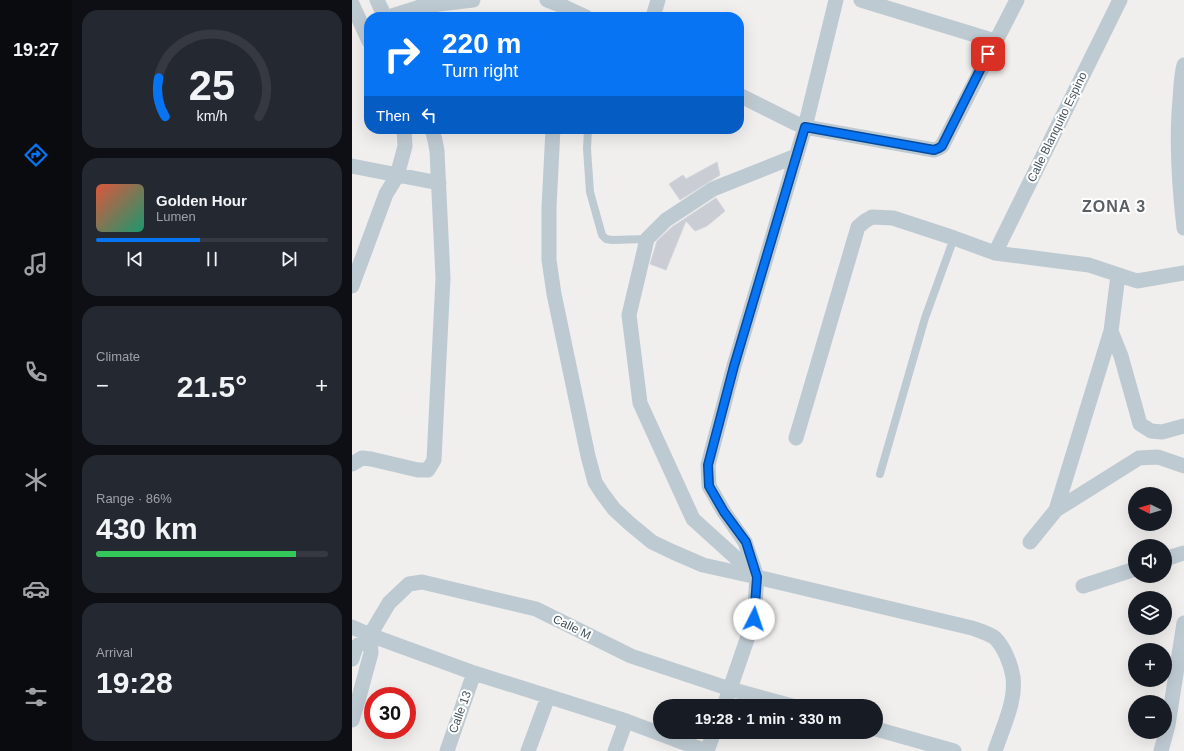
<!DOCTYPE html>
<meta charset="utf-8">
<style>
body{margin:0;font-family:Helvetica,sans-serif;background:#242831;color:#f1f3f6;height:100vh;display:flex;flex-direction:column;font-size:15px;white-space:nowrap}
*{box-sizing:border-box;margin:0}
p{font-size:13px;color:#9ea1a6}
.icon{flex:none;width:22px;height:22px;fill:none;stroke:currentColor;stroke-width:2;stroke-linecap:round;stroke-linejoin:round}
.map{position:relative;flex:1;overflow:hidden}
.drawer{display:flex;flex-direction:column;gap:10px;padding:10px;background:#0d0f14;width:280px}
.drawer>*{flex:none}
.guide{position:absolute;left:12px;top:12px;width:380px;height:122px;border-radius:16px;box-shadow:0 4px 16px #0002;background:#0774f3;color:#fff;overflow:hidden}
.needle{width:26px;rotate:275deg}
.tools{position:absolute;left:776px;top:487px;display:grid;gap:8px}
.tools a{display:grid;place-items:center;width:44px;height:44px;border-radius:50%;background:#171b24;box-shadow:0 4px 16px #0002;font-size:20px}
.speed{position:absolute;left:12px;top:687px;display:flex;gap:8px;font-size:20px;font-weight:700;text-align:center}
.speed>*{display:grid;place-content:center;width:52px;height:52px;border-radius:50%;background:#171b24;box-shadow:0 4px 16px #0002;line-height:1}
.speed .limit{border:6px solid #d22;background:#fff;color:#111}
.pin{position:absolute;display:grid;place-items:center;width:34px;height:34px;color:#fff;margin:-17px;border-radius:8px;box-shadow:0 2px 6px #0006}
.me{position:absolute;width:44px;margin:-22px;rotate:4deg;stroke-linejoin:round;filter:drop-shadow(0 0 3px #0008)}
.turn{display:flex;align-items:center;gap:14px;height:84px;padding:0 12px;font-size:18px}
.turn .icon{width:52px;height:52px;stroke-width:2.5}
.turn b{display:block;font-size:28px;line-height:34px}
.then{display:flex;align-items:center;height:38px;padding:0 12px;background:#0003;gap:8px;font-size:15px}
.big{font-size:30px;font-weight:600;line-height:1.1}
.drawer .widget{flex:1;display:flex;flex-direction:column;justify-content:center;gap:6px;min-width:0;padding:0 14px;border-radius:16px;background:#242831}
.drawer .dial{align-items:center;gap:0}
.dial svg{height:104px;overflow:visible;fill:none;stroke:#363941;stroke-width:7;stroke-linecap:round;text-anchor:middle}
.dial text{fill:#f1f3f6;stroke:none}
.song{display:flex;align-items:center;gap:12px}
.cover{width:48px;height:48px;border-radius:6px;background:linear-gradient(135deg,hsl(10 70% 55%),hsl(160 70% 35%))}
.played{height:4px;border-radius:2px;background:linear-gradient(90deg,#0774f3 45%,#363941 45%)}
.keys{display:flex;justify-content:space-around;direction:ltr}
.heat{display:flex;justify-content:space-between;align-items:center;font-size:22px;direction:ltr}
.charge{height:6px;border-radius:3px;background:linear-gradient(90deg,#34c759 86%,#363941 0)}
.trip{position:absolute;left:301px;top:699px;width:230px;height:40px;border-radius:20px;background:#171b24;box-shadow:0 4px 16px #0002;font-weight:600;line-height:40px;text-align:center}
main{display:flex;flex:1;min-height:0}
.tabs{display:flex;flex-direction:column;width:72px;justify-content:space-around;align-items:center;background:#090b0e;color:#9ea1a6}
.tabs .icon{width:28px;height:28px}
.tabs .current{color:#0774f3}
.tabs b{font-size:18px;color:#f1f3f6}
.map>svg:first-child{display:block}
</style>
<main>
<nav class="tabs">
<b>19:27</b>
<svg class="icon current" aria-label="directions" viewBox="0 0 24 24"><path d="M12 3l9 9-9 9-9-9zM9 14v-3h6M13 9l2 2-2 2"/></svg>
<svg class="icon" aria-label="music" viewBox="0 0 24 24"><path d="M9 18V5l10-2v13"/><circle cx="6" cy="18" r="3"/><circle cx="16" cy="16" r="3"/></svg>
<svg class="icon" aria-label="phone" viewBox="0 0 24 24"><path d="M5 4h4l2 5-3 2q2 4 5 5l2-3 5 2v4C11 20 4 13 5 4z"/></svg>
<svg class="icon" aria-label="climate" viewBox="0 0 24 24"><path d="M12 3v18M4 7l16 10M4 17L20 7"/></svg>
<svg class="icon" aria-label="car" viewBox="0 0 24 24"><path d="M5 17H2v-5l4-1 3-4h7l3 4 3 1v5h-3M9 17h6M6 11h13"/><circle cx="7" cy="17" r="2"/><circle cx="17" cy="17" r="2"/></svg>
<svg class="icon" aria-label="filters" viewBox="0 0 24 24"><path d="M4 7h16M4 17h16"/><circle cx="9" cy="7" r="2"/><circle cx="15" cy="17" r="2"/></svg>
</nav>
<section class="drawer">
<div class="widget dial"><svg viewBox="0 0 100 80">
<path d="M14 69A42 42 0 1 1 86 69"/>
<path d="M14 69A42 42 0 0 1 9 39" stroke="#0774f3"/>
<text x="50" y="56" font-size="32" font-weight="700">25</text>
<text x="50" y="72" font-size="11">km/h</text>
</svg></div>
<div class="widget">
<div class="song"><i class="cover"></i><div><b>Golden Hour</b><p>Lumen</p></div></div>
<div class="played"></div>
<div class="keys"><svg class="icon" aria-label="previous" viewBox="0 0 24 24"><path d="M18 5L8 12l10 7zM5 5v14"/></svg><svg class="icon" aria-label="pause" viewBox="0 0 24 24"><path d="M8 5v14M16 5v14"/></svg><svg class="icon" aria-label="next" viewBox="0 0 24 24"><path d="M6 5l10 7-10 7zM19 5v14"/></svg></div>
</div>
<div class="widget"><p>Climate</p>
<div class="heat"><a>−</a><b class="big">21.5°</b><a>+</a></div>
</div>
<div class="widget"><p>Range · 86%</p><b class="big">430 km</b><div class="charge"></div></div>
<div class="widget"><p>Arrival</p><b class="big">19:28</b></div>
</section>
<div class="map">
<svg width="832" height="751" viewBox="0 0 832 751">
<rect width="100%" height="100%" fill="#f1eeee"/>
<path fill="#caced4" stroke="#d2d5db" d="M365 162 368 175 328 200 317 184 331 175 334 179Z
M364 198 373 211 355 226 343 231 334 221 314 270 298 264 305 241 320 227Z"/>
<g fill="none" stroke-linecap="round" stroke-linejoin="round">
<path stroke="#becad2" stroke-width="8" d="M236 129 235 149 238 192 250 235 254 239 260 240 295 239
M528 474 573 318 602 238"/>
<path stroke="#becad2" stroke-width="15" d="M25 0 33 17
M195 0 208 5 234 17
M509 0 643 41
M0 4 17 41
M37 17 71 6 121 0
M301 17 306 0
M832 65C829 76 829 87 828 99 824 142 827 185 832 228
M387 95 443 123 453 127 582 150 587 148 590 146 665 0
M201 129 197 207V260L202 294 236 456 243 482 250 493 262 509 277 523 300 542 321 552 351 565 405 577 620 628C628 631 636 633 643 638 652 647 659 664 661 677 662 685 661 696 659 704 655 720 648 736 643 751
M0 166 87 183
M643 253 768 0
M0 286 34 194 45 176 53 146 52 129
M759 331 769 356 788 424 799 431 810 432 832 426
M444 438 506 227 513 221 520 217 541 218 602 238 643 253 737 265 785 281 832 273
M0 464 10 458 19 459 66 470H76L82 460 91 278 85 151 83 140 80 129
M704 510 787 458 806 457 832 466
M678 542 704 510 759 331 766 275
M813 559 832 553
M404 576 341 519 288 403 277 315 295 239 314 220 361 189 444 156
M731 586 783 569
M0 627 18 635 122 673 274 721 354 751
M0 659 4 647 18 635 37 603 57 584 70 582 184 609 279 656 378 689 440 706
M372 706 402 619 405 577 393 542 372 512 357 486 356 465 382 366 453 127 484 0
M0 720 7 697 19 653 18 635
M524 729 602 751
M95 751 122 673
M176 751 196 697
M263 751 274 721
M355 751 362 732
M809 751 816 725 832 623"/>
</g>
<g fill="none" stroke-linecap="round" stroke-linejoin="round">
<g stroke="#054b9e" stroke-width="10">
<path id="route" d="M402 619 405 577 394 542 372 512 357 486 356 465 382 366 453 127 582 150 587 148 590 146 636 54"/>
</g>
<use href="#route" stroke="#0774f3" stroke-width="7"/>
</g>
<g text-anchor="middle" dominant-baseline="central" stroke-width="4" stroke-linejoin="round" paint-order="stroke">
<g font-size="12" fill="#45535e" stroke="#fff">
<text transform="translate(705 127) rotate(-64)">Calle Blanquito Espino</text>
<text transform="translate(220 627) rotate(26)">Calle M</text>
<text transform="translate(108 712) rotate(-70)">Calle 13</text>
</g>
<g font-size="16" font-weight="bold" letter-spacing="1" fill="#5a5f64" stroke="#fff">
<text x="762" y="206">ZONA 3</text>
</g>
</g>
</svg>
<div class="tools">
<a><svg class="needle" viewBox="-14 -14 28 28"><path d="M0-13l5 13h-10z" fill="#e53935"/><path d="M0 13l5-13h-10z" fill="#9ea1a6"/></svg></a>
<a><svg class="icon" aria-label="sound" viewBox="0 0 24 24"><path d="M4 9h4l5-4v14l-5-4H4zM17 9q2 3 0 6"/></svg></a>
<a><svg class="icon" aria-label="layers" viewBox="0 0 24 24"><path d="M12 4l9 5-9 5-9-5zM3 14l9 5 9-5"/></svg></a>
<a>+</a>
<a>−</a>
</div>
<div class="speed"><div class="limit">30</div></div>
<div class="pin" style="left:636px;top:54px;background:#d93025"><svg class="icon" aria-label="arrive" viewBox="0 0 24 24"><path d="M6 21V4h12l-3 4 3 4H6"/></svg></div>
<svg class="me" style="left:402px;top:619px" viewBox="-20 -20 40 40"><circle r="19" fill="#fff"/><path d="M0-13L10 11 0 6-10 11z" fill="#0774f3"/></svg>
<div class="trip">19:28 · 1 min · 330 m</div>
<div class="guide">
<div class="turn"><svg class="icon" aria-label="right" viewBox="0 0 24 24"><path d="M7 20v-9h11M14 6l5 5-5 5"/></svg><div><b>220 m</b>Turn right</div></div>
<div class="then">Then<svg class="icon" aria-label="left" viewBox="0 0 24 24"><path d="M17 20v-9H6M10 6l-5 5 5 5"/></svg></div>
</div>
</div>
</main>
